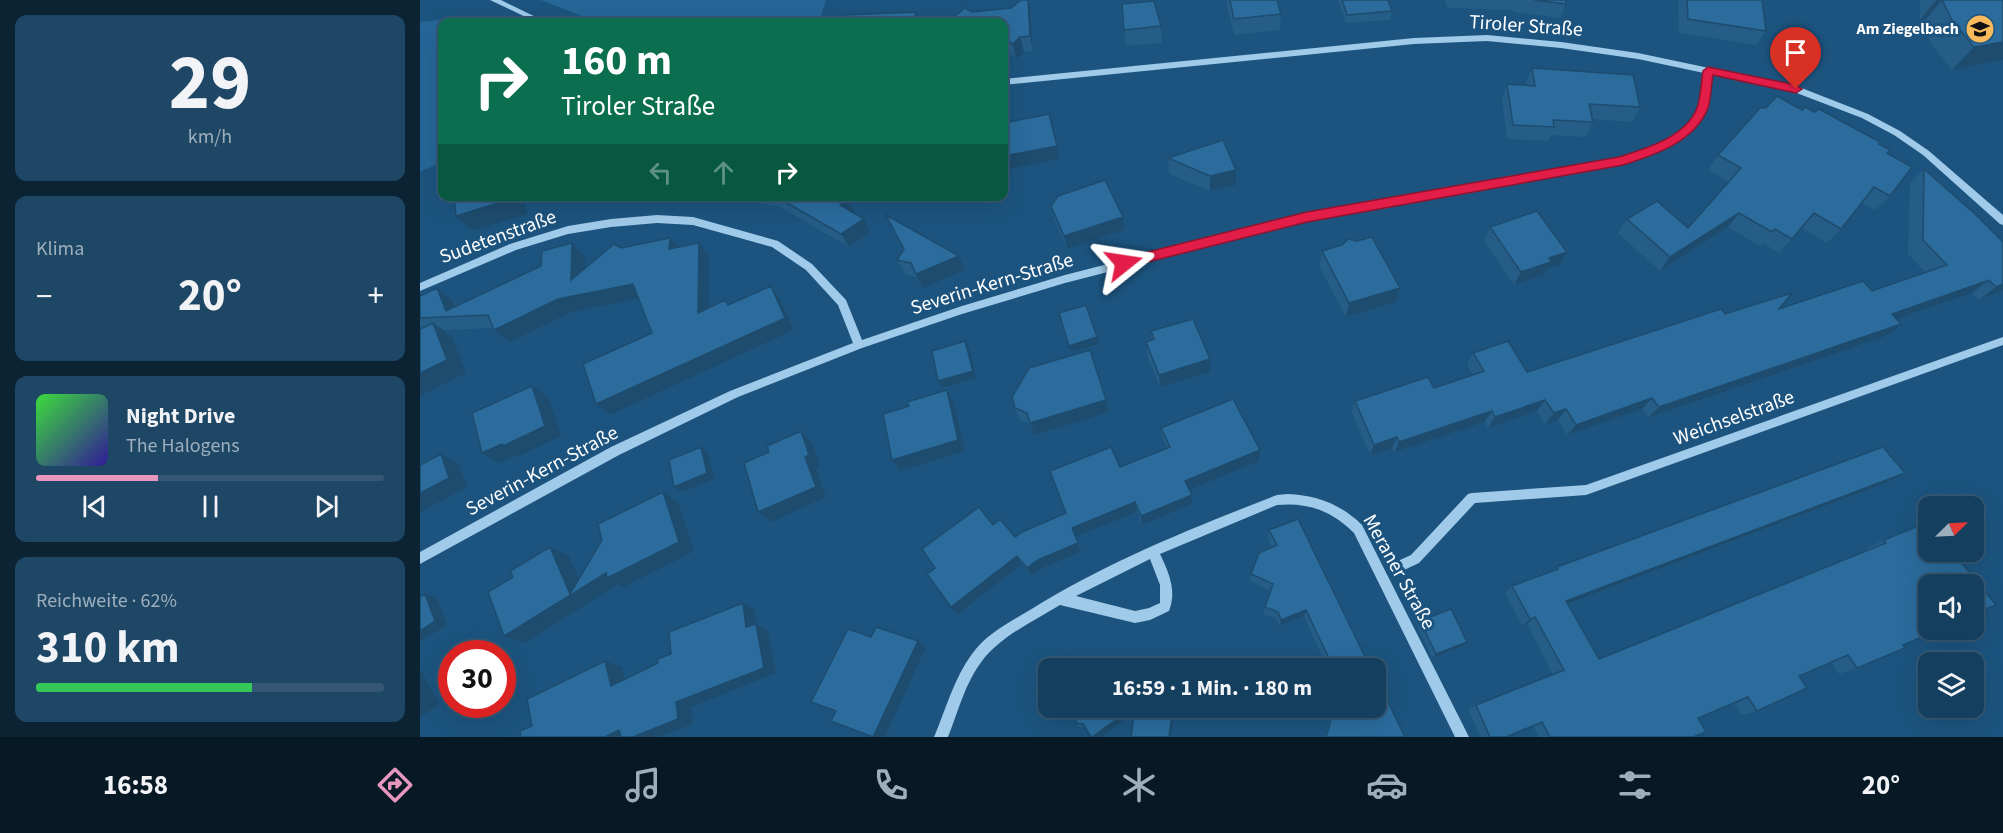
<!DOCTYPE html>
<html lang="de">
<meta charset="utf-8">
<style>
body{margin:0;font-family:"Source Sans 3",sans-serif;background:#1e4665;color:#f1f3f6;height:100vh;display:flex;flex-direction:column;font-size:22px;white-space:nowrap}
*{box-sizing:border-box;margin:0}
p{font-size:20px;color:#9dafbd}
.icon{flex:none;width:33px;height:33px;fill:none;stroke:currentColor;stroke-width:2;stroke-linecap:round;stroke-linejoin:round}
.map{position:relative;flex:1;overflow:hidden}
.details{display:flex;flex-direction:column;gap:15px;padding:15px;background:#0c2334;width:420px}
.details>*{flex:none}
.top-card{position:absolute;left:18px;top:18px;width:570px;height:183px;border-radius:12px;box-shadow:0 6px 24px #0002,0 0 0 2px #345874;background:#0b6e4f;color:#fff;overflow:hidden}
.needle{width:39px;rotate:66deg}
.buttons{position:absolute;left:1498px;top:496px;display:grid;gap:12px}
.buttons a{display:grid;place-items:center;width:66px;height:66px;border-radius:12px;background:#153f5f;box-shadow:0 6px 24px #0002,0 0 0 2px #345874;font-size:30px}
.speed{position:absolute;left:18px;top:640px;display:flex;gap:12px;font-size:30px;font-weight:700;text-align:center}
.speed>*{display:grid;place-content:center;width:78px;height:78px;border-radius:50%;background:#153f5f;box-shadow:0 6px 24px #0002,0 0 0 2px #345874;line-height:1}
.speed .limit{border:9px solid #d22;background:#fff;color:#111}
.pin{position:absolute;display:grid;place-items:center;width:51px;height:51px;color:#fff;margin:-62px -26px;border-radius:50% 50% 50% 0;rotate:-45deg;box-shadow:0 0 6px #0007}
.pin .icon{rotate:45deg}
.me{position:absolute;width:66px;margin:-33px;rotate:75deg;stroke-linejoin:round;filter:drop-shadow(0 0 4px #0008)}
.turn{display:flex;align-items:center;gap:21px;height:126px;padding:0 24px;font-size:27px}
.turn .icon{width:78px;height:78px;stroke-width:2.5}
.turn b{display:block;font-size:42px;line-height:51px}
.lanes{display:flex;align-items:center;height:57px;padding:0 24px;background:#0003;justify-content:center;gap:30px;direction:ltr}
.lanes .off{opacity:.35}
.big{font-size:45px;font-weight:700;line-height:1.1}
.details .card{flex:1;display:flex;flex-direction:column;justify-content:center;gap:9px;min-width:0;padding:0 21px;border-radius:12px;background:#1e4665}
.details .dial{align-items:center;gap:0}
.dial b{font-size:78px;line-height:1}
.song{display:flex;align-items:center;gap:18px}
.cover{width:72px;height:72px;border-radius:9px;background:linear-gradient(135deg,hsl(120 70% 55%),hsl(250 70% 35%))}
.played{height:6px;border-radius:3px;background:linear-gradient(90deg,#e797bd 35%,#345874 35%)}
.keys{display:flex;justify-content:space-around;direction:ltr}
.heat{display:flex;justify-content:space-between;align-items:center;font-size:33px;direction:ltr}
.charge{height:9px;border-radius:4px;background:linear-gradient(90deg,#34c759 62%,#345874 0)}
.trip{position:absolute;left:618px;top:658px;width:348px;height:60px;border-radius:12px;background:#153f5f;box-shadow:0 6px 24px #0002,0 0 0 2px #345874;font-weight:700;line-height:60px;text-align:center}
.dock{display:flex;height:96px;justify-content:space-around;align-items:center;background:#081926;color:#9dafbd}
.dock .icon{width:42px;height:42px}
.dock .selected{color:#e797bd}
.dock b{font-size:27px;color:#f1f3f6}
main{display:flex;flex:1;min-height:0}
.map>svg:first-child{display:block}
</style>
<main>
<section class="details">
<div class="card dial"><b>29</b><p>km/h</p></div>
<div class="card"><p>Klima</p>
<div class="heat"><a>−</a><b class="big">20°</b><a>+</a></div>
</div>
<div class="card">
<div class="song"><i class="cover"></i><div><b>Night Drive</b><p>The Halogens</p></div></div>
<div class="played"></div>
<div class="keys"><svg class="icon" aria-label="previous" viewBox="0 0 24 24"><path d="M18 5L8 12l10 7zM5 5v14"/></svg><svg class="icon" aria-label="pause" viewBox="0 0 24 24"><path d="M8 5v14M16 5v14"/></svg><svg class="icon" aria-label="next" viewBox="0 0 24 24"><path d="M6 5l10 7-10 7zM19 5v14"/></svg></div>
</div>
<div class="card"><p>Reichweite · 62%</p><b class="big">310 km</b><div class="charge"></div></div>
</section>
<div class="map">
<svg width="1583" height="737" viewBox="0 0 1583 737">
<rect width="100%" height="100%" fill="#1c547f"/>
<path fill="#266798" d="M121 0H406L399 22H177Z
M36 18 52 22H22V162L0 172V22Z"/>
<g fill="none" stroke-linecap="round" stroke-linejoin="round">
<path fill="#a0cae9" fill-rule="evenodd" d="M70 0H81L126 22H116Z
M1067 35 1141 42 1218 53 1379 87 1448 114 1480 131 1509 151 1583 215V225L1580 224 1503 155 1474 135 1442 118 1374 92 1292 74C1290 85 1290 97 1287 107 1274 144 1232 155 1199 165L887 221 645 283 542 314 442 348 318 397 199 455 0 564V552L191 447 310 391 433 343 418 305 386 270 352 247 273 225 237 223 191 227 148 234 96 250 0 291V283L90 244 148 226 191 219 237 215 273 217 358 241 392 264 426 300 442 340 542 306 645 275 887 213 1199 159C1228 149 1268 139 1278 105 1282 95 1282 83 1284 73L1218 59 1141 48 1067 41 994 44 584 85V79L994 38Z
M1583 337V345L1166 495 1055 503 999 563 984 570 980 568 978 564 980 560 991 555 1048 494 1052 493 1166 485Z
M868 494C897 495 922 505 942 525L1049 737H1035L934 533C912 511 888 502 857 505L740 554C749 573 757 591 749 611L730 620 715 623 640 605C614 621 581 636 562 661 545 683 538 712 528 737H514C526 709 534 678 552 654 566 634 590 622 610 610 687 562 772 528 857 495ZM730 559 740 585V603L729 608 715 611 656 596Z"/>
</g>
<path fill="#255d87" d="M807 0H857L861 14 860 30 814 35 807 5Z
M918 0H968L972 11 970 20 926 23Z
M1025 0H1146V4L1140 18 1093 12V10L1027 8Z
M1258 0H1342L1346 31 1336 45 1259 33Z
M1500 0H1583V60L1532 70 1511 44 1502 24 1507 18 1500 20Z
M702 4 741 26 742 43 706 46Z
M610 9 613 51 604 52 596 59 589 53 584 54V22L552 12Z
M1112 68 1220 107 1212 122 1172 119 1173 122 1166 137 1131 135 1128 141 1087 139 1082 99 1087 84 1107 85 1106 83Z
M1382 110 1459 144 1467 153 1470 196 1455 210 1442 203 1421 229 1407 243 1381 228 1359 253 1343 243 1339 246 1308 227 1240 271 1198 233 1207 219 1268 228 1308 182 1288 170 1298 155Z
M748 158 816 170V185L790 191 749 174Z
M1504 169 1583 291 1558 300 1552 293 1477 319 1466 336 1228 418 1222 409 1147 435 1138 420 1125 424 1117 411 1068 428 1065 422 975 452 972 448 950 455 932 412 935 401 1014 388 1053 375 1047 365 1053 353 1107 372 1305 314 1359 309 1452 291 1506 273 1488 254 1490 183Z
M320 196H423L434 212 433 213 444 219 451 232 429 247 360 207 321 198Z
M631 206 704 230 647 249 634 219Z
M1070 227 1147 252 1140 265 1127 269 1124 275 1094 285 1064 241Z
M152 243 165 256V268L201 248 257 247 289 256V308L305 300 309 305 351 286 360 299 374 330 190 415 232 333 218 298 152 312 90 342 74 330 73 328 23 330 32 336 46 373 0 396V296L33 301 36 306 121 266Z
M902 251 980 288 976 302 926 317 899 266Z
M539 256 545 270 503 288 498 278 485 274 477 260Z
M731 331 790 359V372L740 387 727 355 726 342 732 340Z
M686 400 689 412 615 435 610 424 600 420 595 408Z
M741 428 839 461 769 489 772 504 722 525 717 512 655 537 661 552 622 568 612 576 602 564 538 614 573 525 595 537 646 513 700 467 747 448 742 438Z
M1485 473 1468 482 1148 604 1179 659 1448 551 1446 549 1464 540 1508 522 1483 645 1437 668 1419 674 1411 662 1379 676 1337 711 1322 715 1314 703 1278 718 1273 737H1119L1113 726 1086 737H1061L1048 710 1056 705 1133 675 1107 624 1102 626 1085 593 1092 586 1132 571 1137 567Z
M849 530 951 669H908L884 616 859 626 857 619 843 614 845 607 851 591 830 581 831 574 852 547 848 539Z
M1000 621 1047 642 1043 646 1012 658 997 625Z
M658 708H755L751 737H711L715 712 665 728 659 727 656 723Z
M886 708H956L985 737H904L909 720Z"/>
<path fill="#1e4c6e" d="M608 0 610 9 613 51 610 36Z
M1516 0H1571H1522L1507 18 1500 20Z
M496 12 500 22H494Z
M600 37 604 52 596 59 593 44Z
M1583 42V60L1532 70 1554 47Z
M637 146 639 159 584 170V156Z
M816 170V185L790 191V176Z
M91 196H104L107 214 53 231 36 216Z
M427 199 434 212 427 218 420 205Z
M1319 213 1308 227 1240 271 1250 257Z
M703 217 704 230 647 249 644 236Z
M444 219 451 232 429 247 421 234Z
M250 238 261 251 249 249Z
M152 243 165 256V293L151 280Z
M279 243 289 256V325L278 313Z
M1147 252 1140 265 1127 269 1124 275 1094 285 1101 272 1129 258Z
M539 256 545 270 503 288 496 274Z
M1569 280 1552 293 1457 326 1472 314Z
M213 284 225 297 152 312 90 342 74 330 138 299Z
M1583 284V291L1558 300 1576 287Z
M351 286 360 299 374 330 190 415 176 404Z
M17 288 33 301 40 316 26 311Z
M980 288 976 302 926 317 929 303Z
M13 323 32 336 46 373 0 396V373Z
M1481 324 1466 336 1228 418 1239 407Z
M677 337 679 344 651 352 649 346Z
M545 341 549 348 556 378 522 388 518 381Z
M790 359V372L740 387 739 375Z
M112 386 128 397 141 436 99 456 97 455 79 463 62 453Z
M527 390 533 402 545 451 480 471 472 460Z
M1232 398 1222 409 1147 435 1156 425Z
M686 400 689 412 615 435 610 423Z
M1125 400 1117 411 1068 428 1075 417Z
M1146 409 1138 420 1125 424 1134 413Z
M1072 411 1065 422 975 452 979 442Z
M381 431 392 443 400 466 396 468 406 497 351 522 338 512 385 457Z
M977 437 972 448 950 455 954 445Z
M281 447 288 453 294 479 262 492 254 487Z
M840 450 839 461 766 491 765 481Z
M21 454 39 464 47 487 0 512V493Z
M1485 473 1468 482 1137 608 1146 601Z
M243 492 258 502 274 551 204 587 198 584 105 643 84 636 150 594 130 547 149 556 162 587Z
M772 495V504L722 525 721 516Z
M715 502 717 512 655 537 661 552 622 568 612 576 607 568 652 528Z
M597 556 602 564 538 614 531 607Z
M5 594 17 598 27 625 0 642V631Z
M323 603 335 610 337 625 348 631 356 673 271 707 273 724 239 737H213L256 702 326 627Z
M886 610 884 616 859 626 861 620Z
M1115 617 1107 624 1102 626 1110 619Z
M498 641 506 647 465 737H453Z
M1047 642 1043 646 1012 658 1016 654Z
M185 661 202 667 207 691 191 686Z
M0 669 19 704 0 718Z
M712 708H717L718 710 681 737H672Z
M753 708H755L751 737H749Z
M199 730 210 737H185Z"/>
<path fill="#2b6c9d" stroke="#1e4c6e" stroke-width="1.5" d="M601 0H608L610 36 600 37 593 44 586 39H584V22H527L545 8 552 12 591 8Z
M810 0H857L861 14 814 19Z
M922 0H968L972 11 927 15Z
M1114 0H1146V4Z
M1267 0H1342L1346 31 1268 19Z
M1522 0H1583V42L1554 47 1532 20Z
M734 1 741 26 704 30 702 4Z
M496 12 494 22H423L425 15Z
M1112 68 1213 75 1220 107 1169 104 1173 122 1133 120 1134 127 1093 125 1087 84 1115 86Z
M1357 96 1382 110 1385 107 1395 112 1399 109 1460 142 1459 144 1470 150 1467 153 1492 167 1470 196 1454 187 1421 229 1394 213 1372 239 1355 229 1352 232 1319 213 1250 257 1207 219 1237 201 1268 228 1321 168 1298 155 1340 108H1346Z
M629 114 637 146 584 156V123Z
M803 140 816 170 790 176 748 158Z
M1504 169 1555 214 1583 242V284L1576 287 1569 280 1472 314 1481 324 1239 407 1232 398 1156 425 1146 409 1134 413 1125 400 1075 417 1072 411 979 442 977 437 954 445 935 401 1008 377 1014 388 1064 371 1053 353 1088 341 1107 372 1301 309 1305 314 1372 293 1359 309 1443 281 1452 291 1527 265 1503 240Z
M685 180 703 217 644 236 631 206 638 196Z
M34 196H91V199L36 216Z
M355 196H423L427 199 420 205 444 219 421 234Z
M1117 211 1147 252 1129 258 1131 262 1101 272 1070 227Z
M466 215 539 256 496 274 491 263 477 260 484 249Z
M952 237 980 288 929 303 902 251 922 245 928 239 937 241Z
M250 238 249 249 279 243 278 313 305 300 308 305 351 286 365 318 176 404 163 364 232 333 213 284 138 299 74 330 68 315 0 318V296L17 288 26 311 121 266 122 251 152 243 151 280 194 244 201 248Z
M666 305 677 337 649 346 639 313Z
M773 319 790 359 739 375 726 342 734 339 731 331Z
M13 323 27 360 0 373V329Z
M545 341 553 371 518 381 512 351Z
M670 350 686 400 610 423 607 413 595 408 592 397 609 368Z
M112 386 125 426 83 446 82 444 62 453 52 413Z
M527 390 538 440 472 460 463 414 489 406 487 402Z
M813 399 840 450 765 481 772 495 721 516 715 502 652 528 658 543 618 560 607 568 597 556 531 607 507 574 515 568 502 549 559 507 573 525 580 519 595 537 604 531 646 513 630 471 691 447 700 467 750 447 741 428Z
M381 431 389 455 385 457 396 487 338 512 324 463 349 452 347 446Z
M281 447 287 473 254 487 249 460Z
M1463 447 1485 473 1146 601 1179 659 1466 543 1464 540 1508 522 1509 552H1533L1576 605 1554 614V585H1509V630H1518L1483 645 1485 648 1437 668 1428 655 1379 676 1387 688 1337 711 1328 697 1278 718 1286 732 1273 737H1130L1122 722 1086 737H1070L1056 705 1144 670 1115 617 1110 619 1092 586 1138 569 1137 567Z
M21 454 29 478 0 493V465Z
M243 492 259 542 187 578 186 573 84 636 68 592 93 577 90 571 130 547 150 594 182 540 178 524Z
M878 519 951 669H914L886 610 861 620 858 612 845 607 853 584 831 574 839 553 857 545 849 530Z
M5 594 15 621 0 631V597Z
M323 603 326 627 336 624 344 668 256 702 258 719 213 737H201L199 730 185 737H101L100 731 112 726 107 699 185 661 191 686 238 663 237 659 251 654 249 632Z
M1031 609 1047 642 1016 654 1000 621Z
M456 627 498 641 453 737 411 721 416 711 391 702 428 629 451 637Z
M650 656 744 669H648Z
M956 677 985 737H906L912 716 896 708H956Z
M658 708H712L672 737H671L663 724 656 723Z
M715 708H753L749 737H711Z"/>
<path fill="#e11d48" stroke="#92132f" stroke-width="1.5" d="M1288 67 1376 85 1382 89 1376 93 1293 75C1291 86 1291 99 1288 108 1275 142 1234 155 1203 165L887 222 704 268 698 263 704 258 887 212 1199 157C1225 149 1266 137 1277 108 1281 97 1281 83 1283 71Z"/>
<defs>
<g id="school-disc" transform="scale(1.5)"><circle r="9.5" fill="#f9b95d" stroke="#1c547f"/><path d="M0-5L7-2L0 1L-7-2ZM-4 1L0 2.5L4 1V4Q0 6-4 4Z" fill="#111"/></g>
</defs>
<g fill-rule="evenodd">
<use href="#school-disc" x="1560" y="29"/>
</g>
<g text-anchor="middle" dominant-baseline="central" stroke-width="6" stroke-linejoin="round" paint-order="stroke">
<g font-size="16" font-weight="bold" fill="#fff" stroke="#1c547f" text-anchor="end">
<text x="1539" y="29">Am Ziegelbach</text>
</g>
<g font-size="20" fill="#fff" stroke="#1c547f">
<text transform="translate(1106 26) rotate(4)">Tiroler Straße</text>
<text transform="translate(78 237) rotate(-20)">Sudetenstraße</text>
<text transform="translate(572 284) rotate(-17)">Severin-Kern-Straße</text>
<text transform="translate(1314 418) rotate(-20)">Weichselstraße</text>
<text transform="translate(122 471) rotate(-28)">Severin-Kern-Straße</text>
<text transform="translate(979 572) rotate(61)">Meraner Straße</text>
</g>
</g>
</svg>
<div class="buttons">
<a><svg class="needle" viewBox="-14 -14 28 28"><path d="M0-13l5 13h-10z" fill="#e53935"/><path d="M0 13l5-13h-10z" fill="#9dafbd"/></svg></a>
<a><svg class="icon" aria-label="sound" viewBox="0 0 24 24"><path d="M4 9h4l5-4v14l-5-4H4zM17 9q2 3 0 6"/></svg></a>
<a><svg class="icon" aria-label="layers" viewBox="0 0 24 24"><path d="M12 4l9 5-9 5-9-5zM3 14l9 5 9-5"/></svg></a>
</div>
<div class="speed"><div class="limit">30</div></div>
<div class="pin" style="left:1376px;top:89px;background:#d93025"><svg class="icon" aria-label="arrive" viewBox="0 0 24 24"><path d="M6 21V4h12l-3 4 3 4H6"/></svg></div>
<svg class="me" style="left:704px;top:263px" viewBox="-20 -20 40 40"><path d="M0-17L14 15 0 8-14 15z" fill="#e11d48" stroke="#fff" stroke-width="4"/></svg>
<div class="trip">16:59 · 1 Min. · 180 m</div>
<div class="top-card">
<div class="turn"><svg class="icon" aria-label="right" viewBox="0 0 24 24"><path d="M7 20v-9h11M14 6l5 5-5 5"/></svg><div><b>160 m</b>Tiroler Straße</div></div>
<div class="lanes"><svg class="icon off" aria-label="left" viewBox="0 0 24 24"><path d="M17 20v-9H6M10 6l-5 5 5 5"/></svg><svg class="icon off" aria-label="ahead" viewBox="0 0 24 24"><path d="M12 20V5M6 11l6-6 6 6"/></svg><svg class="icon" aria-label="right" viewBox="0 0 24 24"><path d="M7 20v-9h11M14 6l5 5-5 5"/></svg></div>
</div>
</div>
</main>
<nav class="dock">
<b>16:58</b>
<svg class="icon selected" aria-label="directions" viewBox="0 0 24 24"><path d="M12 3l9 9-9 9-9-9zM9 14v-3h6M13 9l2 2-2 2"/></svg>
<svg class="icon" aria-label="music" viewBox="0 0 24 24"><path d="M9 18V5l10-2v13"/><circle cx="6" cy="18" r="3"/><circle cx="16" cy="16" r="3"/></svg>
<svg class="icon" aria-label="phone" viewBox="0 0 24 24"><path d="M5 4h4l2 5-3 2q2 4 5 5l2-3 5 2v4C11 20 4 13 5 4z"/></svg>
<svg class="icon" aria-label="climate" viewBox="0 0 24 24"><path d="M12 3v18M4 7l16 10M4 17L20 7"/></svg>
<svg class="icon" aria-label="car" viewBox="0 0 24 24"><path d="M5 17H2v-5l4-1 3-4h7l3 4 3 1v5h-3M9 17h6M6 11h13"/><circle cx="7" cy="17" r="2"/><circle cx="17" cy="17" r="2"/></svg>
<svg class="icon" aria-label="filters" viewBox="0 0 24 24"><path d="M4 7h16M4 17h16"/><circle cx="9" cy="7" r="2"/><circle cx="15" cy="17" r="2"/></svg>
<b>20°</b>
</nav>
